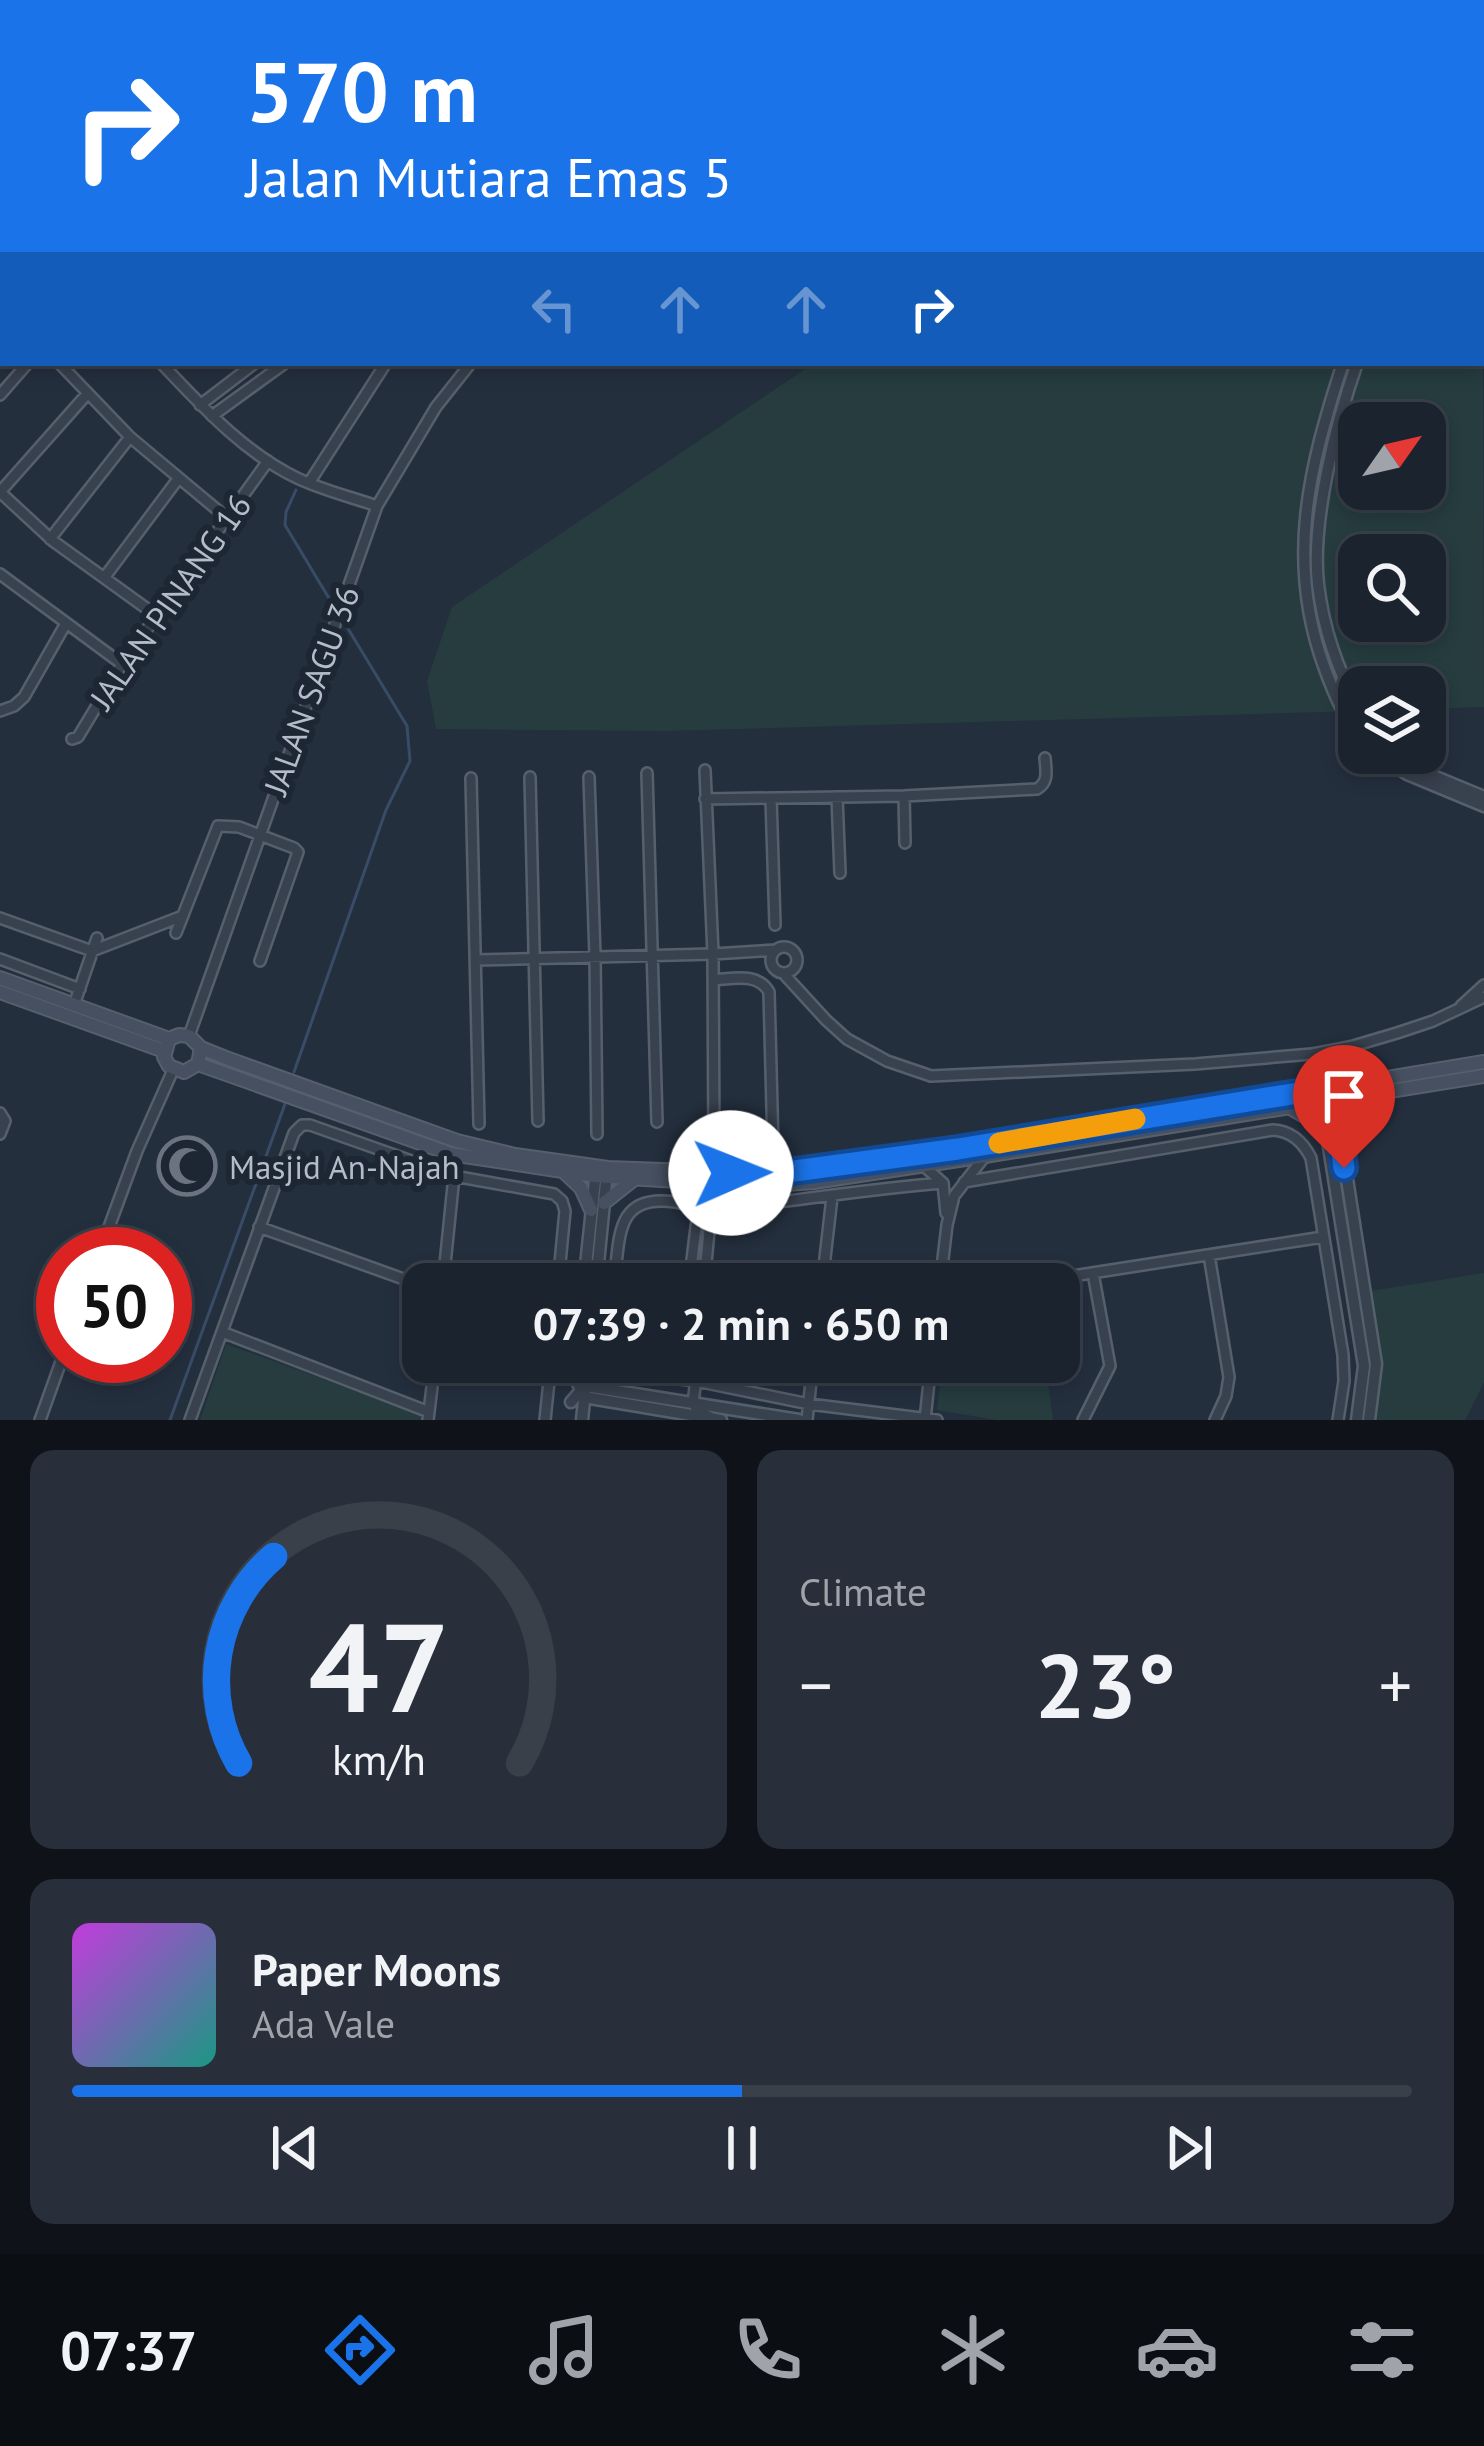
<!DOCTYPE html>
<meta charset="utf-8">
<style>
body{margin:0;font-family:"PT Sans",sans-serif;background:#282f3a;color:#f1f3f6;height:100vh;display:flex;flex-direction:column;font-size:45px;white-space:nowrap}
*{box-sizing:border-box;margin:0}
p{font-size:39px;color:#a0a4aa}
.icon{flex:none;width:66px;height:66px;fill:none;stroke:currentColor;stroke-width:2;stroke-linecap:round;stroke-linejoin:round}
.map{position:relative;height:1420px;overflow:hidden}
.panel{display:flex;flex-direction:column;gap:30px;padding:30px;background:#0f1319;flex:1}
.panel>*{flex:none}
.hud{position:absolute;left:0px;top:0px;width:1485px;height:366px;box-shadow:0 6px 18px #0003,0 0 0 3px #39404a;background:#1a73e8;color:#fff;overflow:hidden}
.needle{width:78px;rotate:56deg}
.buttons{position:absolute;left:1338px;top:402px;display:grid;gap:24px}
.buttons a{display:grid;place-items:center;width:108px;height:108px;border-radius:24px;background:#1b232e;box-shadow:0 6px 18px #0003,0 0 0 3px #39404a;font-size:60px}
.speed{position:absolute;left:36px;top:1227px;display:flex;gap:24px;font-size:60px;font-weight:700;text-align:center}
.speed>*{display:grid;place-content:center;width:156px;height:156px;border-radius:50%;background:#1b232e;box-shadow:0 6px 18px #0003,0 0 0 3px #39404a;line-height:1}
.speed .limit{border:18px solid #d22;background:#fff;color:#111}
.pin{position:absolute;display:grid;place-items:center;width:102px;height:102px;color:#fff;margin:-123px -51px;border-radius:50% 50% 50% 0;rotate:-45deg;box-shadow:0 0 12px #0007}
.pin .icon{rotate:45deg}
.me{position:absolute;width:132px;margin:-66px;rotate:89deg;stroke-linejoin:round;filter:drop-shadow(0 0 9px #0008)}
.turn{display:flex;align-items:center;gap:42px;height:252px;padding:0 48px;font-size:54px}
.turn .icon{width:156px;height:156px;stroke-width:2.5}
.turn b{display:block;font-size:84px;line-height:102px}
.lanes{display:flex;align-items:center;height:114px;padding:0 48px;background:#0003;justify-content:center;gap:60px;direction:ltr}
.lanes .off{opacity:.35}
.big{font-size:90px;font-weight:700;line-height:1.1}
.panel .card{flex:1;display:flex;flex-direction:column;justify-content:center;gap:18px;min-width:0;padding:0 42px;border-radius:24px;background:#282f3a}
.panel .dial{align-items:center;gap:0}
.dial svg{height:312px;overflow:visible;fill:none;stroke:#39404a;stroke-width:7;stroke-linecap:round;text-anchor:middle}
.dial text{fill:#f1f3f6;stroke:none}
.song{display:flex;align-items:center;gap:36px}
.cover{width:144px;height:144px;border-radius:18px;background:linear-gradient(135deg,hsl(290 70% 55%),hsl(170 70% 35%))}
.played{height:12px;border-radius:6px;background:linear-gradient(90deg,#1a73e8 50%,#39404a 50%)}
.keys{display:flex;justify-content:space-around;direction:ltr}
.heat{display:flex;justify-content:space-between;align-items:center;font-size:66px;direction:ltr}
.panel .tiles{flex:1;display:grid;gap:30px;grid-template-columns:1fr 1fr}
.card:last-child{grid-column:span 2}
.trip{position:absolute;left:402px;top:1263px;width:678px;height:120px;border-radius:24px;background:#1b232e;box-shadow:0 6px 18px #0003,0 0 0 3px #39404a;font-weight:700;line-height:120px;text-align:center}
.dock{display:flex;height:192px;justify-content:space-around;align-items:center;background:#0b0e12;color:#a0a4aa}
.dock .icon{width:84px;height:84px}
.dock .active{color:#1a73e8}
.dock b{font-size:54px;color:#f1f3f6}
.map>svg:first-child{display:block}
</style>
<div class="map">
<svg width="1484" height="1420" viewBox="0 0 1484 1420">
<rect width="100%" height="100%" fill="#242f3e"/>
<path fill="#263c3f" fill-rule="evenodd" d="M1482 45 1484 707 1425 709V687H1359V711L665 731 436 729 427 681 452 607 814 363H1482ZM1359 423H1425V489H1359ZM1359 555H1425V621H1359Z
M1484 1273V1382L1465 1420H1376C1383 1375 1378 1336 1370 1291Z
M226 1344 423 1415 422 1420H200Z
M942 1362H1045L1053 1420H996L937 1410Z"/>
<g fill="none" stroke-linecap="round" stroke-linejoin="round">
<path stroke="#394c67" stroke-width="3" d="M296 490 286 512 285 525 330 600
M294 1072 386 810 410 761 407 726 344 622
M170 1420 285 1104"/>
<g stroke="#565f6c" stroke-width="14">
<path id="minor" d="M59 0 61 3
M137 0 139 3
M305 0 307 3
M601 0 602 3
M632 0 634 3
M657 0 659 3
M727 0 728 3
M799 0 800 3
M882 0 884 3
M957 0 959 3
M1018 0 1019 3
M1078 0 1080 3
M172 3 176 0
M250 3 254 0
M360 3 364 0
M468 3 472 0
M571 3 576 0
M1101 3 1105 0
M0 30 3 34
M0 51 3 49
M0 127 3 125
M0 192 3 190
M0 286 3 290
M59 363 130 437 227 518
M161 363C201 405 243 452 297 478 322 490 351 497 377 506
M0 395 28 363
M200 405 255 363
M212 416 285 363
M309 483 386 363
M0 492 53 541 157 616
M0 492 88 393
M50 539 130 437
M0 574 122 664
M104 578 178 479
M0 711 14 706 24 697 65 625
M72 739 78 737 122 664 268 461
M705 770 713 954 714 1144
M647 773 657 1122
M530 777 538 1121
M589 777 595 956 597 1134
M471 778 479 1124
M904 796 905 843
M837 797 840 873
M771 798 775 925
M705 799 904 796 1037 789C1049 782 1046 771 1045 758
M0 918 92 951 180 917
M176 933 218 826 239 827 294 848 298 852 260 961
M771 960a13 13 0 1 1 26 0a13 13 0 1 1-26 0Z
M0 959 80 989
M476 960 713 954 776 950
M783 973 826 1020 847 1039 887 1061 931 1076 1195 1064 1312 1054 1353 1046 1397 1033 1433 1021 1484 997
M713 980C733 979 758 972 769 992L773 1147
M74 1005 97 938
M1461 1006 1484 985
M189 1036 377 506 436 407 471 363
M0 1113 5 1121 0 1134
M925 1167 943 1183 946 1213
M964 1182 1273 1130C1291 1131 1303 1142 1311 1158L1343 1355 1344 1381 1338 1420
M259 1227 423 1286
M99 1254 137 1151 173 1070
M1209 1255 1229 1377 1226 1396 1215 1420
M443 1284 454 1176
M614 1284C620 1239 614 1193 675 1202 689 1204 697 1211 711 1210 789 1202 866 1189 943 1183
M689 1284 698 1211
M704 1284 711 1210
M822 1284 832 1197
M940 1284 947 1225 954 1196 985 1156
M1021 1284 1323 1237
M222 1332 429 1412
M614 1362 631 1373 696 1381 809 1404 937 1420
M698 1362 693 1403 697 1410 710 1417
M40 1420 63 1356
M190 1420 294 1133 302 1125H310L454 1176 554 1194 562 1201 565 1211 558 1284
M428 1420 435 1362
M545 1420 551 1362
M807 1420 813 1362
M925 1420 931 1362
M1083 1420 1110 1366 1093 1273"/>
</g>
<g stroke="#565f6c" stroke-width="15">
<path id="tertiary" d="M1447 0 1451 3
M1465 0 1469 3
M1482 17 1484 14
M1343 363C1309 467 1285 562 1325 669 1333 691 1343 716 1359 734
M1357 363C1336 423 1311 521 1318 584 1323 627 1338 671 1359 709
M1377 753 1407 774 1484 806
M1391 753 1414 768 1484 797
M1334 1096 1376 1364 1369 1420
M1321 1097 1364 1366 1357 1420
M584 1284 596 1171
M596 1284 607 1172
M574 1375 584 1397 721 1420
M571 1402 585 1386 799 1420
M582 1420 588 1362"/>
</g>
<g stroke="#565f6c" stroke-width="16">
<path id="secondary" d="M0 978 169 1039
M0 992 164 1051
M201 1048 198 1064 184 1072 169 1066 164 1057 169 1039 179 1035 189 1036 201 1048 226 1058 457 1141 515 1155 608 1168 772 1174 958 1149 1484 1062
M198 1064 451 1154 595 1176 760 1186 814 1182 985 1156 1484 1076
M1292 1109 1317 1123 1330 1142
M1339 1141 1347 1127 1375 1093
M565 1173 581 1188 591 1210
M604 1203 633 1180"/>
</g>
<g stroke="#414a57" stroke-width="18">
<path id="primary" d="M201 3 205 0
M220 3 224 0
M0 153 3 150
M0 168 3 166"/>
</g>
<use href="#minor" stroke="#38414e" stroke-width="9"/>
<use href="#tertiary" stroke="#38414e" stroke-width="10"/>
<use href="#secondary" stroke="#465061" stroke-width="12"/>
<use href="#primary" stroke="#56606e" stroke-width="14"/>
</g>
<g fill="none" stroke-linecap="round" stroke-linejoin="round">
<g stroke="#114b97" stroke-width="30">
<path id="route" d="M731 1173 772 1174 958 1149 1334 1087 1344 1168"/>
</g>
<use href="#route" stroke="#1a73e8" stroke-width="21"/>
<path stroke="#f59e0b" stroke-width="21" d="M999 1143 1135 1119"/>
</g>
<defs>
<g id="mosque-ring" transform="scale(3)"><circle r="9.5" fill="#1d2633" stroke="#6b7280" stroke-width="1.5"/><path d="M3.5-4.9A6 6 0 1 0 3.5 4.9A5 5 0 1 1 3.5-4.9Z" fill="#6b7280"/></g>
</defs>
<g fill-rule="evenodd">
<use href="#mosque-ring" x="187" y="1166"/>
</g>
<g text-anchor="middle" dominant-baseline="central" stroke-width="12" stroke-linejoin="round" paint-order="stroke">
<g font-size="33" fill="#b4bcc9" stroke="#1d2633">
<text transform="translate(170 601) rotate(-55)">JALAN PINANG 16</text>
<text transform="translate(311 690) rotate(-70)">JALAN SAGU 36</text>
</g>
<g font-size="33" fill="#b4bcc9" stroke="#1d2633" text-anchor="start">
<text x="229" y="1166">Masjid An-Najah</text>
</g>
</g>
</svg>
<div class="buttons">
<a><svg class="needle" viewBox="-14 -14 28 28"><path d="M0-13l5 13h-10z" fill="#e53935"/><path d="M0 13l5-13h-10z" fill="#a0a4aa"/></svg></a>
<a><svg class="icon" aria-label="search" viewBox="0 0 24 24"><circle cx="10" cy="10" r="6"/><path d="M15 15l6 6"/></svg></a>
<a><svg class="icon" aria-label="layers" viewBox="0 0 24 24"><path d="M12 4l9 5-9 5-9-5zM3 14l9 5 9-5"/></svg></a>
</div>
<div class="speed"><div class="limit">50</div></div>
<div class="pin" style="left:1344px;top:1168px;background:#d93025"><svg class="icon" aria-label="arrive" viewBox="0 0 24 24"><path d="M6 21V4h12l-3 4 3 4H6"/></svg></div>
<svg class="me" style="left:731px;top:1173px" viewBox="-20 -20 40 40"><circle r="19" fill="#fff"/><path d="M0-13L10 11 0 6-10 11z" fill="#1a73e8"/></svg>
<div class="trip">07:39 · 2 min · 650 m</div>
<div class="hud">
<div class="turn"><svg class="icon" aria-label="right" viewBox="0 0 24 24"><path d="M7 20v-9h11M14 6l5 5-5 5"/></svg><div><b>570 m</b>Jalan Mutiara Emas 5</div></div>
<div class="lanes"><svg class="icon off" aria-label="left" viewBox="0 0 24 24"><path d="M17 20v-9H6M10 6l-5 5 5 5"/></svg><svg class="icon off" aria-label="ahead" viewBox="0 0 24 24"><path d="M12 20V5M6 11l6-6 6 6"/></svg><svg class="icon off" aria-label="ahead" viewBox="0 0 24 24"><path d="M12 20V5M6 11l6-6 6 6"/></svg><svg class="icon" aria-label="right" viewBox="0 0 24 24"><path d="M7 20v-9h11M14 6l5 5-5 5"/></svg></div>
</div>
</div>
<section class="panel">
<div class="tiles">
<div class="card dial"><svg viewBox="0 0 100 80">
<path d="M14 69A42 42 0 1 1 86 69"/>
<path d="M14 69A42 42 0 0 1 23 16" stroke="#1a73e8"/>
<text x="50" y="56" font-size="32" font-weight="700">47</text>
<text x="50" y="72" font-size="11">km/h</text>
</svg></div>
<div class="card"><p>Climate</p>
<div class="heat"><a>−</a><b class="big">23°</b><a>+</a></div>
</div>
<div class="card">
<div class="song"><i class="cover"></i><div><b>Paper Moons</b><p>Ada Vale</p></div></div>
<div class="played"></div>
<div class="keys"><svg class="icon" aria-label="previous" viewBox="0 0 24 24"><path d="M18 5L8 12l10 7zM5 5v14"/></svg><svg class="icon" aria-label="pause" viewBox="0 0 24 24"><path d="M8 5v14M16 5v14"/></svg><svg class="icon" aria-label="next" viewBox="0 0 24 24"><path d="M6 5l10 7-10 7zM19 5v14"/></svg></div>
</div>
</div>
</section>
<nav class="dock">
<b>07:37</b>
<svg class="icon active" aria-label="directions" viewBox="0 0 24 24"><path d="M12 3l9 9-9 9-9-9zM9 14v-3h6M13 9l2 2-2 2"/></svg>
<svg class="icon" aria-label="music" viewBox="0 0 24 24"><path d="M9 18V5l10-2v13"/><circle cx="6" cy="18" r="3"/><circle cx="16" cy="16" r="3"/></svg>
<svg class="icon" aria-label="phone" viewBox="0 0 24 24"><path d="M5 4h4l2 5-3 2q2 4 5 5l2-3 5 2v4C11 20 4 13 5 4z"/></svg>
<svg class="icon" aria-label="climate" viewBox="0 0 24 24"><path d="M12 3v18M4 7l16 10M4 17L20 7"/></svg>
<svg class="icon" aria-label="car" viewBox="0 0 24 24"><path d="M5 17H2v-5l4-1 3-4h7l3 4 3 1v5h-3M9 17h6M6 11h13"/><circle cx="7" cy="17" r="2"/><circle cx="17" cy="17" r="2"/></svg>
<svg class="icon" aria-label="filters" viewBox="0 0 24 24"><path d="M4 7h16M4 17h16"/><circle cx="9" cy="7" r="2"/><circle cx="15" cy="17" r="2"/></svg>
</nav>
